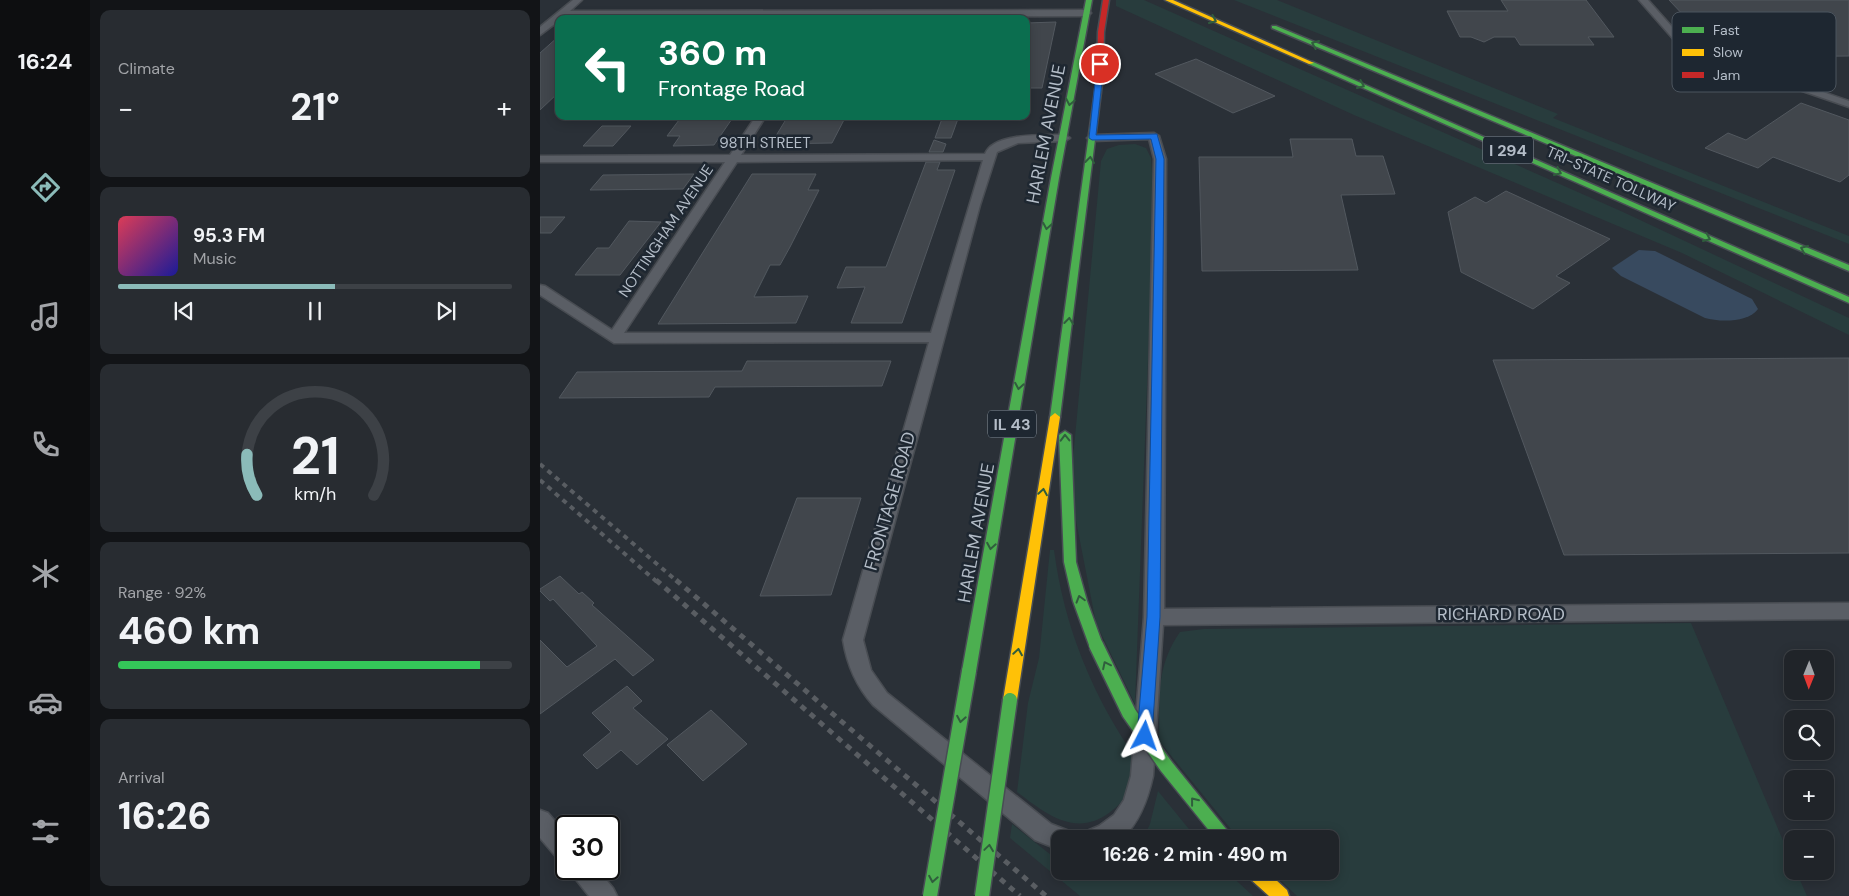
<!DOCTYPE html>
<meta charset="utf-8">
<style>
body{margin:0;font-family:"DM Sans",sans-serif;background:#282c31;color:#f1f3f6;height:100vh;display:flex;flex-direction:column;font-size:19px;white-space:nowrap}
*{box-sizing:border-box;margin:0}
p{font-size:16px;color:#a2a4a8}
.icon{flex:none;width:28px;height:28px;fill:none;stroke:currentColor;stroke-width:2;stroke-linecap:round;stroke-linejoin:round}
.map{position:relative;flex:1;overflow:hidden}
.details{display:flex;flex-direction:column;gap:10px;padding:10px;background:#121417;width:450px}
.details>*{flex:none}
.top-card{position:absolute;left:15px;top:15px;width:475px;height:105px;border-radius:10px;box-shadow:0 2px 12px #0003,0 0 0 1px #3d4146;background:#0b6e4f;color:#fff;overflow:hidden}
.needle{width:32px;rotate:181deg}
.tools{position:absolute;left:1244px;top:650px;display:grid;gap:10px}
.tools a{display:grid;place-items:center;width:50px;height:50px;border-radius:10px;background:#202429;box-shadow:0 2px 12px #0003,0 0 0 1px #3d4146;font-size:25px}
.speed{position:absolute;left:15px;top:815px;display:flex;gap:10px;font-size:25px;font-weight:700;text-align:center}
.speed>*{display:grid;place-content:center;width:65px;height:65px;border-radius:50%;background:#202429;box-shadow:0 2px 12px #0003,0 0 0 1px #3d4146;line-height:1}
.speed .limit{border:2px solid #111;border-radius:8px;background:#fff;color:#111}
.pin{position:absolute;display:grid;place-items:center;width:42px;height:42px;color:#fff;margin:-21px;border:2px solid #fff;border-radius:50%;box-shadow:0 1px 5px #0007}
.me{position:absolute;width:55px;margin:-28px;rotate:4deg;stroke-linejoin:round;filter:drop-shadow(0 0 4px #0008)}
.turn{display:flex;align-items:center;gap:18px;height:105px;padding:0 20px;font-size:22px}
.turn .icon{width:65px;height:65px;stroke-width:2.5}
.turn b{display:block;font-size:35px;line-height:42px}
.big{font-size:38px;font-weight:700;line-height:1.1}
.details .card{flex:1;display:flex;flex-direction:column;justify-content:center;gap:8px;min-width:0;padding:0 18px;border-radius:10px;background:#282c31}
.details .dial{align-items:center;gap:0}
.dial svg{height:130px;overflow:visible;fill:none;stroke:#3d4146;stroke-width:7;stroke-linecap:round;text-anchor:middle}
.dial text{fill:#f1f3f6;stroke:none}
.song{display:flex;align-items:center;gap:15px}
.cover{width:60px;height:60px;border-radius:8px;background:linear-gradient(135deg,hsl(350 70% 55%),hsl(240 70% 35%))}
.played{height:5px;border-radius:2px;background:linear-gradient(90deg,#8bbbb9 55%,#3d4146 55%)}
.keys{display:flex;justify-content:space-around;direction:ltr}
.heat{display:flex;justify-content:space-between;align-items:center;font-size:28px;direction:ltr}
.charge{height:8px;border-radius:4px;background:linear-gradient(90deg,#34c759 92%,#3d4146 0)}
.trip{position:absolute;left:511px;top:830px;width:288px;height:50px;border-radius:10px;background:#202429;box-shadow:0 2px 12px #0003,0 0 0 1px #3d4146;font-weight:700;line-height:50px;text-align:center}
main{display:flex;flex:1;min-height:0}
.menu{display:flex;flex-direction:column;width:90px;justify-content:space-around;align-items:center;background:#0d0e10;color:#a2a4a8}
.menu .icon{width:35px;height:35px}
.menu .active{color:#8bbbb9}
.menu b{font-size:22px;color:#f1f3f6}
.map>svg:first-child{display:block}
</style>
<main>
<nav class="menu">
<b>16:24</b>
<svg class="icon active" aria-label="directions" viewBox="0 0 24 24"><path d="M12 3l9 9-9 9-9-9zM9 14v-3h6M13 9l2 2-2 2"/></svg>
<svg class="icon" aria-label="music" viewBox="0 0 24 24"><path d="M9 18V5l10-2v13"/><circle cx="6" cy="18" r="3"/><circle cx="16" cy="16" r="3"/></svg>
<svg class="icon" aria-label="phone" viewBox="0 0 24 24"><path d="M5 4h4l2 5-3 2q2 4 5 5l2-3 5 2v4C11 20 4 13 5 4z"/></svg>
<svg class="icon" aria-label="climate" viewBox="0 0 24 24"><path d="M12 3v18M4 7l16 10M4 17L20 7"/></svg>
<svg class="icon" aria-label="car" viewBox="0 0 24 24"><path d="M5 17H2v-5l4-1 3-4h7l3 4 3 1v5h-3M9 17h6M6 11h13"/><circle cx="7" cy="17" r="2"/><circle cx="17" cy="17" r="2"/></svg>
<svg class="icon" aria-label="filters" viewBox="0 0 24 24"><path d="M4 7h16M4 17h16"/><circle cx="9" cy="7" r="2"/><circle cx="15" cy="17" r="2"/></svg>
</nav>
<section class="details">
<div class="card"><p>Climate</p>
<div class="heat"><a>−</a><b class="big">21°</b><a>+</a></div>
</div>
<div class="card">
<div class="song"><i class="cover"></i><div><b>95.3 FM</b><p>Music</p></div></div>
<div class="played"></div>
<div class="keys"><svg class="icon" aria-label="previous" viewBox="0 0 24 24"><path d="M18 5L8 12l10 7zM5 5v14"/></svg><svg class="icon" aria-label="pause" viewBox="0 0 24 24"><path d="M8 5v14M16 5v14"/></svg><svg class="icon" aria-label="next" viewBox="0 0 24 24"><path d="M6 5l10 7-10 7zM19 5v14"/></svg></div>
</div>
<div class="card dial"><svg viewBox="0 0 100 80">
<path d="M14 69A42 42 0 1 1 86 69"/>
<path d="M14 69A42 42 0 0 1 8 44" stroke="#8bbbb9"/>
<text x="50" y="56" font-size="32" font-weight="700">21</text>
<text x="50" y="72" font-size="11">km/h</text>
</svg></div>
<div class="card"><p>Range · 92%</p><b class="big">460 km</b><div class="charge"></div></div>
<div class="card"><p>Arrival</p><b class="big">16:26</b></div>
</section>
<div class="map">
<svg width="1309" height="896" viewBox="0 0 1309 896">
<rect width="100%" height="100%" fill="#2a3037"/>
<path fill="#283c3d" d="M576 0H604L1083 212 1309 318V335L1142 253 814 115 576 6Z
M694 0H737L1018 114 1013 118 1309 236V244Z
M595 144 606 148 611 158 614 201 595 704 556 623 530 490 561 161 567 149 579 145Z
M510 550H514C524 627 553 697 597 760 594 771 592 784 588 794 584 801 575 808 569 813 535 838 505 813 477 792L488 703 499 658Z
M1151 623 1252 862V871H1256L1267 896H757L731 871H790V839H699L619 741C620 699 615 668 640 632L664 629Z
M618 791 657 839H603L610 824Z
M472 824 511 855 520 858V871H686L713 896H540L470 838Z"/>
<path fill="#384a5f" d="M1099 250 1115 251 1212 299 1218 309C1208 323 1179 322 1165 318L1081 276 1072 268Z"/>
<path fill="#41464c" stroke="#52585f" d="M961 0H1046L1074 37H1048L1054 45H980L975 37H954L944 42 931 37H920L907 11H968Z
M1129 0H1309V56L1203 57 1187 40H1167Z
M516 22 502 88H486V23Z
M19 36V92L0 110V53Z
M656 59 735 96 693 113 615 74Z
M1261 103 1309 120V175L1300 182 1233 157 1218 168 1165 148 1188 133 1206 140Z
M142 116H194L174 145 133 146 140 136H127Z
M248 116H306L292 143 231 144Z
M403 116H419L411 138H395Z
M62 126H91L73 146H43Z
M750 139H812L816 156H843L855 194 801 195 818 270 662 271 659 157H753Z
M394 140 406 144 403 152H389Z
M386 162H400L397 170H415L362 323H311L325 287 297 288 306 267H346Z
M154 174 143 189 50 190 63 175Z
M212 174H276L268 190H279L250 247 240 265H230L214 297 268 296 256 323 118 324Z
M966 191 1070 239 1016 276 1030 283 993 309 921 272 908 212 935 197 946 203Z
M0 217H25L11 233H0Z
M89 221 121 222 80 275H35L57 248H69Z
M1309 358V553L1024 555 953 360Z
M207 361H351L342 386 175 387 169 397 19 398 37 372 202 371Z
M257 498H321L291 595 220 596Z
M20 576 39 594 42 592 54 603 52 605 114 660 93 676 75 659 0 714V640L27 667 57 646 13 599 10 601 0 591V589Z
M87 686 102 701 93 708 128 739 97 765 81 750 57 769 43 755 71 732 52 713Z
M171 710 207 744 163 781 127 745Z"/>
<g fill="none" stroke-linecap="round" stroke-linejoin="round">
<g stroke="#484c52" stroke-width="3">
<path id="street" d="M33 0H42L30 11 547 10 551 13 547 16 24 17 0 35V27Z
M1099 0H1108L1149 46 1309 101V107L1143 50Z
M216 116H226L201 155 445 154C453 132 506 135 525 135L530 138 525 141 478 143 457 152 440 205 323 640 331 670 347 693 511 824 529 831 532 839H520V850L495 840 333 705C316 686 307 665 303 640L389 342 74 343 0 295V285L5 286 72 330 185 162H0V156L190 155ZM443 160 391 333H84L197 162Z
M614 133 619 136 626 159 624 609 1309 603V619L623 625 613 776C608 799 600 821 583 838L544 839 547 831 559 826 574 815 584 800 591 776 604 617 614 159 609 139 552 141 547 138 552 135Z
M0 810 8 813 26 834V862L18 859 0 838Z
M30 869H57L73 888 77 896H49L34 877Z"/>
</g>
<g stroke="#484d54" stroke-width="3">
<path id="fast" d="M546 0H552L519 178 436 671 434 675 429 677 424 675 422 671 511 178Z
M732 26H736L1309 265V271L732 28Z
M769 62H773L1309 297V303L769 64Z
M560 74 563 76 520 417 515 421 510 417 557 76Z
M525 431 531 435 536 562 547 601 563 645 561 649 556 651 551 649 549 645 533 601 524 562 519 435Z"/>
</g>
<g stroke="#484d54" stroke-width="3">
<path id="slow" d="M625 0H633L774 63 769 64Z
M515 413 520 417 477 700 475 704 470 706 465 704 463 700 510 417Z
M706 871H726L747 890 749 896H729L708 877Z"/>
</g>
<g stroke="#484d54" stroke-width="3">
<path id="jam" d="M563 0H569L564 32 563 76 560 78 557 76 558 32Z"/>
</g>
<use href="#street" fill="#5a5e65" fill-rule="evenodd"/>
<use href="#fast" fill="#4caf50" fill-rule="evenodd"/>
<use href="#slow" fill="#ffc107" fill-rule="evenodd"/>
<use href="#jam" fill="#c62828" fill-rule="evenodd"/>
<path stroke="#595d62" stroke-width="4" stroke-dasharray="5 5" stroke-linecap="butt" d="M0 464 138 582
M0 480 117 582"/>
<path stroke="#595d62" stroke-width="5" stroke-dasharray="6 6" stroke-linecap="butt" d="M116 580 480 896
M136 580 506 896"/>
<g stroke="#484d54" stroke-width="17" stroke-linecap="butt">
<path id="fast-bridge" d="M556 645 589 713 626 766 685 839
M390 896 429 671
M442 896 470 700"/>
</g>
<use href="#fast-bridge" stroke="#4caf50" stroke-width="14"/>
</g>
<defs><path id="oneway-chevron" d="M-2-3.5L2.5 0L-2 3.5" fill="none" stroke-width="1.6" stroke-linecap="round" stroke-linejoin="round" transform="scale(1.25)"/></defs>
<g stroke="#305d3d">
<use href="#oneway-chevron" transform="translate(673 20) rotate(24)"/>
<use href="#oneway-chevron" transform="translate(775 44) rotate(-157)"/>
<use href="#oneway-chevron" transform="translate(821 85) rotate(24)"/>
<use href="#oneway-chevron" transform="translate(530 102) rotate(101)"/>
<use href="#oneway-chevron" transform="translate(550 160) rotate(-83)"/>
<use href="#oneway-chevron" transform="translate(1018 172) rotate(24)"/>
<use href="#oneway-chevron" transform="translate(507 226) rotate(100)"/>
<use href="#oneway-chevron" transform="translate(1167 238) rotate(24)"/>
<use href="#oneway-chevron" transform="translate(1264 249) rotate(-157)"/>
<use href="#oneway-chevron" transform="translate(529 321) rotate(-83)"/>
<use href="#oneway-chevron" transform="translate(479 386) rotate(100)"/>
<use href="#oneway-chevron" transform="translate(525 438) rotate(-91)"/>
<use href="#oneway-chevron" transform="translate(503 492) rotate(-81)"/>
<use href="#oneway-chevron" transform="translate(451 546) rotate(100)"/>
<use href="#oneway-chevron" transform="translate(540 599) rotate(-106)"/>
<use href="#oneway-chevron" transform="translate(478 652) rotate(-81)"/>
<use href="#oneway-chevron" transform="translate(566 665) rotate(-116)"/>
<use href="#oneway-chevron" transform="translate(421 719) rotate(100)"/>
<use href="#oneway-chevron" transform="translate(654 801) rotate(-128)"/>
<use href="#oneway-chevron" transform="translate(449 848) rotate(-82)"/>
<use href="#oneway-chevron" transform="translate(393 879) rotate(100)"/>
</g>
<path fill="#1a73e8" stroke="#114b97" d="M560 61 564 64 556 135 617 134 624 159 620 617 612 736 610 741 605 743 600 741 597 736 607 617 616 159 611 139 552 140 549 138 557 64Z"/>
<g text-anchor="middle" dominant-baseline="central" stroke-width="5" stroke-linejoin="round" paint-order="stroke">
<g font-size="15" fill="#b4bdc8" stroke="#1e2731">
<text x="225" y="143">98TH STREET</text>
<text transform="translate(1071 179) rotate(24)">TRI-STATE TOLLWAY</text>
<text transform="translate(126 231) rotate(-56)">NOTTINGHAM AVENUE</text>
</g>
<g fill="#1e2731" stroke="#87909b" stroke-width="1">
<rect x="943" y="136.5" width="50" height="27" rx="4"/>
<rect x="448" y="410.5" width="48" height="27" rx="4"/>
</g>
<g font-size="16" font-weight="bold" fill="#b4bdc8">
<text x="968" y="150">I 294</text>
<text x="472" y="424">IL 43</text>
</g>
<g font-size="18" fill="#b4bdc8" stroke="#1e2731">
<text transform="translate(506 134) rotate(-79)">HARLEM AVENUE</text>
<text transform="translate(350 501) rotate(-74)">FRONTAGE ROAD</text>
<text transform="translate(436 533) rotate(-80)">HARLEM AVENUE</text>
<text x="961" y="614">RICHARD ROAD</text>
</g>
</g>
<rect x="1132" y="12" width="164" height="80" rx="8" fill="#1e2731" stroke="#4b545e" stroke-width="1"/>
<rect x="1142" y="27" width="22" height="6" fill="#4caf50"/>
<rect x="1142" y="49" width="22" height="7" fill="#ffc107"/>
<rect x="1142" y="72" width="22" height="6" fill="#c62828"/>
<g font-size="14" fill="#b4bdc8">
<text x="1173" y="35">Fast</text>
<text x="1173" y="57">Slow</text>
<text x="1173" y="80">Jam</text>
</g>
</svg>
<div class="tools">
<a><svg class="needle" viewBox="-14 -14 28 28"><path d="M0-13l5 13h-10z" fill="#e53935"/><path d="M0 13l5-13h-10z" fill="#a2a4a8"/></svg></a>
<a><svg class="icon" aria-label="search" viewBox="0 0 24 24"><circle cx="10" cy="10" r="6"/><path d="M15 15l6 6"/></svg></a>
<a>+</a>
<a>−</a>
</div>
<div class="speed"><div class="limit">30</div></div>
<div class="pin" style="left:560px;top:64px;background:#d93025"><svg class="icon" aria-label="arrive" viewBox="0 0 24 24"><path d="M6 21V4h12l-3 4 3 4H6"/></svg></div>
<svg class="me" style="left:605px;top:736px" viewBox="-20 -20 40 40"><path d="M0-17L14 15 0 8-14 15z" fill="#1a73e8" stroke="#fff" stroke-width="4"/></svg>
<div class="trip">16:26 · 2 min · 490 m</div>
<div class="top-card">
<div class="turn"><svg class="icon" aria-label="left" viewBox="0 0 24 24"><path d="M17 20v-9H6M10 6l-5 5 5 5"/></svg><div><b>360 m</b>Frontage Road</div></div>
</div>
</div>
</main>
